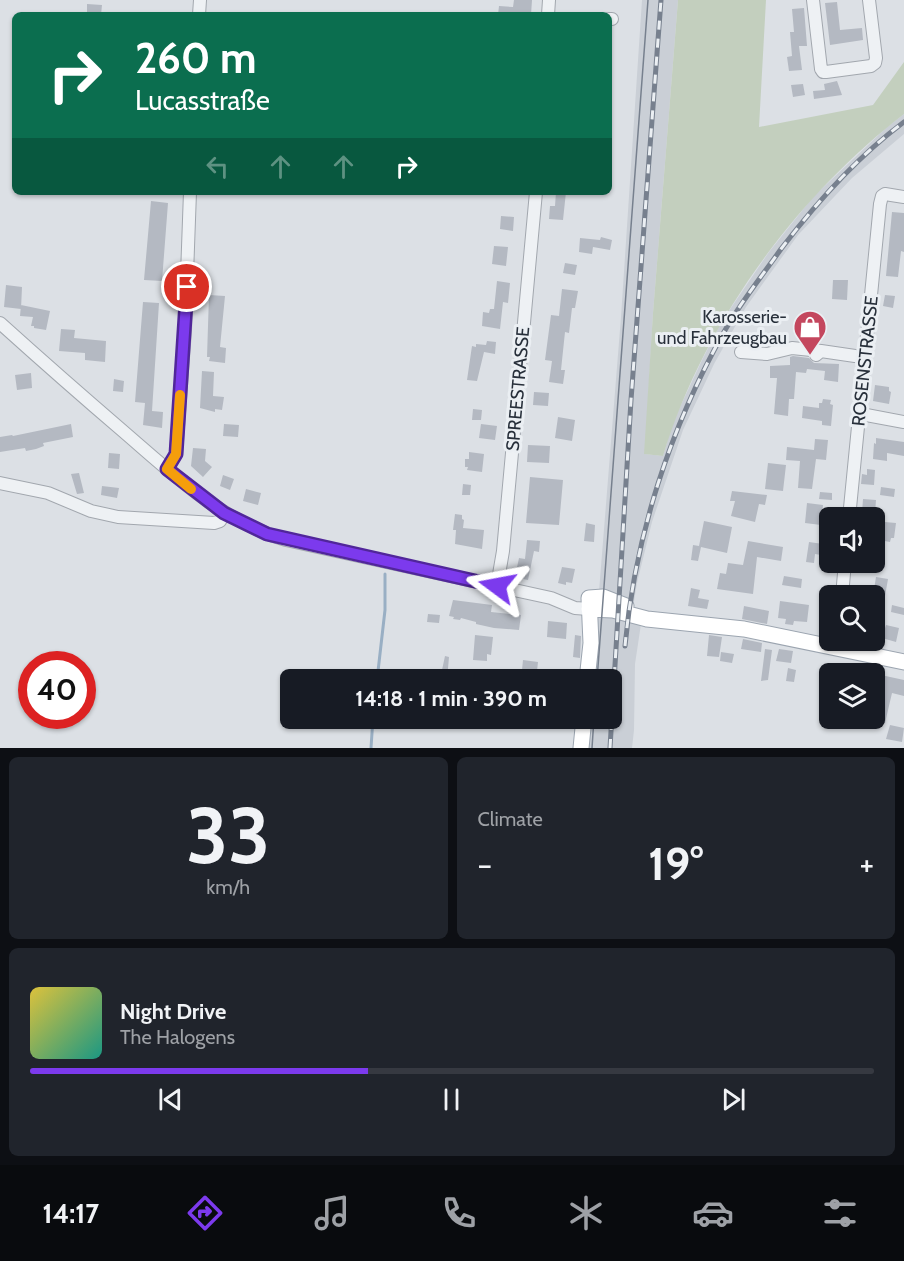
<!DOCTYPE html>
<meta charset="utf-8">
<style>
body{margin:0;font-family:Cabin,sans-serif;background:#20242c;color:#f1f3f6;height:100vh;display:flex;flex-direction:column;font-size:22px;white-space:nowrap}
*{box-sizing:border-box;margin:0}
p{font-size:20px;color:#9ea1a6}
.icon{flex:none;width:33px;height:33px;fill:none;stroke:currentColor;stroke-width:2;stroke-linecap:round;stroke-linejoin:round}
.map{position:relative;height:748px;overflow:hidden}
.details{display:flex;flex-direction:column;gap:9px;padding:9px;background:#0d0f14;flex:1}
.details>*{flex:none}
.guide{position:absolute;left:12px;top:12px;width:600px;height:183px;border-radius:9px;box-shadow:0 2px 4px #0004;background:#0b6e4f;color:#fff;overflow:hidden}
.fabs{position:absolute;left:819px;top:507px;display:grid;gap:12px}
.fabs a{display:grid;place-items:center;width:66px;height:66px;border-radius:9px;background:#171b24;box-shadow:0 2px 4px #0004;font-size:30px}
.speed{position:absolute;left:18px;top:651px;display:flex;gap:12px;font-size:30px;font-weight:700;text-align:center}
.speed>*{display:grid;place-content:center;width:78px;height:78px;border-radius:50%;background:#171b24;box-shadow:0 2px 4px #0004;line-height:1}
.speed .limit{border:9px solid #d22;background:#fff;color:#111}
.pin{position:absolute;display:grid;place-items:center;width:51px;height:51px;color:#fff;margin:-26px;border:3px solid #fff;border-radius:50%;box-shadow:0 2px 6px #0007}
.me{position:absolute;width:66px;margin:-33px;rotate:283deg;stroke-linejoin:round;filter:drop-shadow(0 0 4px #0008)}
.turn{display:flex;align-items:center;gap:21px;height:126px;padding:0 24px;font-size:27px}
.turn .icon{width:78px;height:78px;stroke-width:2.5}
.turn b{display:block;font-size:42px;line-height:51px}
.lanes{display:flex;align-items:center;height:57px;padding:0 24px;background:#0003;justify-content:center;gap:30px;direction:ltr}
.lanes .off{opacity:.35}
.big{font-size:45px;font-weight:700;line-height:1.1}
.details .card{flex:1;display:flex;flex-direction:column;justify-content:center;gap:9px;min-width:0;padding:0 21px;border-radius:9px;background:#20242c}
.details .dial{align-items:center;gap:0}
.dial b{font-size:78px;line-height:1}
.song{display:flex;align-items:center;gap:18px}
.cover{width:72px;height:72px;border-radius:9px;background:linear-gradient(135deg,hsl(50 70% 55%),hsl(170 70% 35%))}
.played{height:6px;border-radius:3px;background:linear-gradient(90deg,#7c3aed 40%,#363941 40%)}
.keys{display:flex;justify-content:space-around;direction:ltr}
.heat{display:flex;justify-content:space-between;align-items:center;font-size:33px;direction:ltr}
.details .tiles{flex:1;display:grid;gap:9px;grid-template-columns:1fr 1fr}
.card:last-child{grid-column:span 2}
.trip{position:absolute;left:280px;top:669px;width:342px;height:60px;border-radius:9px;background:#171b24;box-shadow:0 2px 4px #0004;font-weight:700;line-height:60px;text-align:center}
.dock{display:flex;height:96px;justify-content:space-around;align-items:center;background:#090b0e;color:#9ea1a6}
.dock .icon{width:42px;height:42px}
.dock .on{color:#7c3aed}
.dock b{font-size:27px;color:#f1f3f6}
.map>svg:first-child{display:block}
</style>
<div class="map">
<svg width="904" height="748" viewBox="0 0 904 748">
<rect width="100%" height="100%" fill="#dce0e5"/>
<path fill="#cacfd6" d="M642 0H678L653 313 645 454 663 456 672 424 702 360 722 321 769 252 813 197 886 128 904 114V134L852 178 798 235 746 307 714 364 683 430 652 522 637 583 631 620 641 624 635 664 634 730 632 748H587L589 719 612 718V680L592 679 621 317Z"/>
<path fill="#c3cfbe" d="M678 0H766L759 127 873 105 904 62V114C795 198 703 324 663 456L644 454 653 313Z"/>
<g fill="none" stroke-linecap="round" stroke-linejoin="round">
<path stroke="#99afc4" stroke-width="3" d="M377 680 385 610V574
M371 748 373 718"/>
</g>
<path fill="#b4b9c2" d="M514 0H532L531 15H498L499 6 513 7Z
M837 2 840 30 862 28 863 40 830 45 825 3Z
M87 4 102 5 101 15H87Z
M804 8 807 46H799L802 70 789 71 787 57 792 56 790 32H794L792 9Z
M837 81 842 95 814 99 813 91 825 90 824 84Z
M803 84 805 95 793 97 791 85Z
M556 192H566L563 220 549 219 550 206H555Z
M151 201 168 203 162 281 144 280Z
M892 212 904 213V252L901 251 898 277 886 276Z
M501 216 514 217 513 231 500 229Z
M601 237 612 240 610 250 593 247 592 254 579 252 580 238 600 240Z
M494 246 508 247 506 266 492 264Z
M565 263 577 265 575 275 563 273Z
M833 280H848L847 300 832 299Z
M497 281 510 283 508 303 503 302 500 329 482 326 483 312 489 313 490 309H494Z
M6 285 22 287 21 309 4 307Z
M562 289 578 291 575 308H572L569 333 565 332 561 370H565L563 384 549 382 552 361 545 360 551 315 559 316Z
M209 295 225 296 220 347 226 348 225 363 209 361 210 357H207Z
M885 295 895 296 893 308 883 306Z
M143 302 159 303 152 411 163 412 162 428 143 425 145 403 135 402Z
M21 305 50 311 46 330 34 328V326H31L33 317 20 316Z
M61 329 75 330 74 338 106 341 105 362 85 360V353L59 351Z
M487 341 496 342 495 354 484 352 477 381 467 380 472 346 476 347V344L486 345Z
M793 356 809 358 814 363 839 364 838 382 824 380 825 371 807 369 806 373 796 372 794 399H789L788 416 774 414 777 378H770V366L790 365V357Z
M202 371 214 372 213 396 224 397 222 410 215 409V412L200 408Z
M31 373 32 388 17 390 15 375Z
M114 379 124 381 123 392 113 391Z
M875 385 889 387V391L891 392 889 404 873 401Z
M534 392 549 393 548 406 533 405Z
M823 399 831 400 830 404 833 405 831 426 822 425V421L802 418 803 406 819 408V403H822Z
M473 409 482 410 481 420H472Z
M558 417 575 420 572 441 555 438Z
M71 424 73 437 43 443 44 446 36 449 26 451 25 448 0 452V437L12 435 13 436Z
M224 424 239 425 238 437 223 436Z
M481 424 497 426 495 440 479 438Z
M876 438 904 442V456L887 453V461L873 459 874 443 876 444Z
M815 439 828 440 826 460 816 459 812 489 798 488 800 461 786 460 787 447 814 450Z
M528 445 550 446 549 463 527 462Z
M193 448 206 449 205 461 212 467 203 477 191 466Z
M469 452 484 454 482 472 467 470 468 467H465V459H469Z
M109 453 120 454 119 469 108 468Z
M768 463 786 465 783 491 765 489Z
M867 469 875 470 874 485 861 484 862 474 867 475Z
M79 473 84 493 77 494 71 474Z
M223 475 234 479 230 490 220 486Z
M530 477 563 480 559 525 526 523Z
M463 484 471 485 470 495H462Z
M102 486 119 488 117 498 101 495Z
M881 487 895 489 894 497 880 495Z
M246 489 261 493 258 505 243 501Z
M732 491 767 495 765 505 759 504 755 522 731 516 735 501H730Z
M820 492 832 493V500L819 499Z
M863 499 876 500 875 514 862 513Z
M807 503 823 505 821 525 805 523Z
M455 514 462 515V519L464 520 463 528 484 530 482 549 455 544 456 530H453Z
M704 521 732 527 727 553 701 547 698 561 691 560 693 545 699 546Z
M874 521 896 523 894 538H891L890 542 874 539Z
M586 523 595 525 594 542 584 541Z
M527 540 540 541 539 552 534 551 528 580 523 579V574L516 572 519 558 525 559Z
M748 541 783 547 781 561 757 557 753 594 717 589 720 573 726 574 728 563 743 565Z
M809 542 823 544 821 555 815 554 814 563 806 562Z
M874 555H883L881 572 867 570V562H874Z
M562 567 575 569 572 583 566 582V585L558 583Z
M784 576 802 579 801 588 782 585Z
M876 577 888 579 884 602 874 600 873 596Z
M691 588 700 590 698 598 709 600 707 609 688 606Z
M453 600 492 605 491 612 521 615 519 630 494 628 476 624V622L461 618 460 620 453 619 454 617 449 616Z
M780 601 809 605 807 622 794 621 793 625 785 624 786 619 778 618Z
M892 605 904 608V615L891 612Z
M744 606 769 611 767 624 742 619Z
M428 614 440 615 439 623 427 622Z
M548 621 567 623 566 639 547 637Z
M886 625 899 628 896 642 882 638Z
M475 635 493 637 491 655 487 654V661L473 660Z
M575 635 581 636 580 658 573 657Z
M709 635 722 637 719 657 707 656Z
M743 639 762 643 761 652 741 649Z
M765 649 772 650 768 680 761 681Z
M779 649 793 651 791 663 776 661Z
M721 652 734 654 732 663 720 661Z
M445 656 449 657 447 680H439L440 670H442Z
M523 660 538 662 536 680H521Z
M826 664 855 670V674H824Z
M788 668 796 670 794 682 786 681Z
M881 675 904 680V696L892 693 885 723 876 721 883 691 878 690Z
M890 725 904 728 902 742 886 739Z"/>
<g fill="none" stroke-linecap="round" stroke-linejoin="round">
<g stroke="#a2a7ae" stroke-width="14">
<path id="minor" d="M813 0 821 69 823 72H826L871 66 875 63 876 58 869 0
M199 15 200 0
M548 15 549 0
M609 19H612
M0 323C41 360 82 396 124 432 175 476 221 521 286 540L551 598 575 608 589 609
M741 352 767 354 792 348 821 351
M816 355 821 351 855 356
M861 414 904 422
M167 469 176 454 185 330 190 192
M0 483 48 493 91 511 118 517 214 523 220 521 224 513
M849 518 880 204 882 196 885 194 904 197
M497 586 503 551 536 192
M842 596 845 562"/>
</g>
<g stroke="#9ca5b0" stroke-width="17">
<path id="major" d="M589 609 613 610 647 619 744 629 904 662
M587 680 591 643 589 598 603 597 626 606
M581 748 584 718"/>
</g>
<use href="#minor" stroke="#eef1f4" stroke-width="12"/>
<use href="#major" stroke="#fff" stroke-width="15"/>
<path stroke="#77808e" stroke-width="1.5" d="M597 680 648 0
M592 748 594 718"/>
<g stroke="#77808e" stroke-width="5">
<path id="rail" d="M625 646C635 536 670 428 724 332 740 303 762 276 781 249 817 202 857 157 904 122
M610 748 631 400 661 0"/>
</g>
<use href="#rail" stroke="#ebeff3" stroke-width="3" stroke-dasharray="9" stroke-linecap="butt"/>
</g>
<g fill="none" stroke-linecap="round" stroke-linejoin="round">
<g stroke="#51269a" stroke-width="15">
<path id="route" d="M187 287 176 454 167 469 224 513 267 534 497 586"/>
</g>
<use href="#route" stroke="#7c3aed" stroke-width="10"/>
<path stroke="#f59e0b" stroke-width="10" d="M180 395 176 454 167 469 191 489"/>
</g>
<defs>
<g id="shop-pin" transform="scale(1.725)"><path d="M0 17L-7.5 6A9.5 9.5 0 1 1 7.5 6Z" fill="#c4475e" stroke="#ebeff3"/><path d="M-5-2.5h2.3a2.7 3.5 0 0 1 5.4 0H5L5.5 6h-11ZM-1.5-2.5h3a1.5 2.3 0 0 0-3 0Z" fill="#fff"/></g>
</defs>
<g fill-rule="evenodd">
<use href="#shop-pin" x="810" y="327"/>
</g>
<g text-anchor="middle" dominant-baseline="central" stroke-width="6" stroke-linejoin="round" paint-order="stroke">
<g font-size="18" fill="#272f3a" stroke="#ebeff3" text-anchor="end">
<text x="787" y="317">Karosserie-<tspan x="787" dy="21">und Fahrzeugbau</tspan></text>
</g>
<g font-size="18" fill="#272f3a" stroke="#ebeff3">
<text transform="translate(865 361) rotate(-84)">ROSENSTRASSE</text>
<text transform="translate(518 389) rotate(-85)">SPREESTRASSE</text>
</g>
</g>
</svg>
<div class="fabs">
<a><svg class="icon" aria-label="sound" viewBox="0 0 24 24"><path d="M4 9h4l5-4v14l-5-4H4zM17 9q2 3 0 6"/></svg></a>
<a><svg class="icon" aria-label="search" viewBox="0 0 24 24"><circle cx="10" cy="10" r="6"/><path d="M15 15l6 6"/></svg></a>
<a><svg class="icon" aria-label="layers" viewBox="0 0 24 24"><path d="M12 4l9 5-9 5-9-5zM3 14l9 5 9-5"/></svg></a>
</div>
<div class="speed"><div class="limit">40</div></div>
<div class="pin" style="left:187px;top:287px;background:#d93025"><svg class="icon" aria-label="arrive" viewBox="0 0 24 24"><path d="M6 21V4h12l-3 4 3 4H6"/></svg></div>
<svg class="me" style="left:497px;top:586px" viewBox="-20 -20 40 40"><path d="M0-17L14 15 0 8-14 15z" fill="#7c3aed" stroke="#fff" stroke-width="4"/></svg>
<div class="trip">14:18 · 1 min · 390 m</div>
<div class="guide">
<div class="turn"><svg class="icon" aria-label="right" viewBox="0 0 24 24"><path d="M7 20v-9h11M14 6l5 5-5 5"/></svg><div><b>260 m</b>Lucasstraße</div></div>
<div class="lanes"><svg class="icon off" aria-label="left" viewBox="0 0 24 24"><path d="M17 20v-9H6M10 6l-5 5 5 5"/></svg><svg class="icon off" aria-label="ahead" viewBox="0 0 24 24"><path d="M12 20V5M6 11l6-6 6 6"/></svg><svg class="icon off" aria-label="ahead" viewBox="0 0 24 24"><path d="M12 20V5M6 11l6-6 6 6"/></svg><svg class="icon" aria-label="right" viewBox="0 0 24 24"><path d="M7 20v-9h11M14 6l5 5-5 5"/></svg></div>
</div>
</div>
<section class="details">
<div class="tiles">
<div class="card dial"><b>33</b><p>km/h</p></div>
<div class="card"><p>Climate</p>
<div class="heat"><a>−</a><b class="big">19°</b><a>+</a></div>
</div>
<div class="card">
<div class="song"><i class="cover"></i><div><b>Night Drive</b><p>The Halogens</p></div></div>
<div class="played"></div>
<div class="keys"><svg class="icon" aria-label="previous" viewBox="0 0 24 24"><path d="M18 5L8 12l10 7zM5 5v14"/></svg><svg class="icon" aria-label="pause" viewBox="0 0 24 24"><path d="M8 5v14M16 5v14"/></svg><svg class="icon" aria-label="next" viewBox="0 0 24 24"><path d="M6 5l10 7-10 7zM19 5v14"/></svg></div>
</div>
</div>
</section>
<nav class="dock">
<b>14:17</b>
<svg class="icon on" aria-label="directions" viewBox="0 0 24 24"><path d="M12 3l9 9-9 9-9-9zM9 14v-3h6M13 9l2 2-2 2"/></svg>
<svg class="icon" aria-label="music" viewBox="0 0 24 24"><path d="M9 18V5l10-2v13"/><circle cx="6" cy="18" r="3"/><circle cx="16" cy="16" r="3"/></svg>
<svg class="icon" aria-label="phone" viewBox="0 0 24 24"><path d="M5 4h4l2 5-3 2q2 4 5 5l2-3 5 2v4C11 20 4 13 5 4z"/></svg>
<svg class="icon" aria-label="climate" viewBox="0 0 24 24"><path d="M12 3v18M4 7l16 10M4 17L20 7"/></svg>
<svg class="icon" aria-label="car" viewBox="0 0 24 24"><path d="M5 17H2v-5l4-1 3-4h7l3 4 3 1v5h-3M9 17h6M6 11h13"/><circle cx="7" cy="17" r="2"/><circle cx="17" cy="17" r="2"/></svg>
<svg class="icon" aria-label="filters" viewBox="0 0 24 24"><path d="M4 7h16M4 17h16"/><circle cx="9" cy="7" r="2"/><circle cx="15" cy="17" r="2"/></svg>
</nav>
